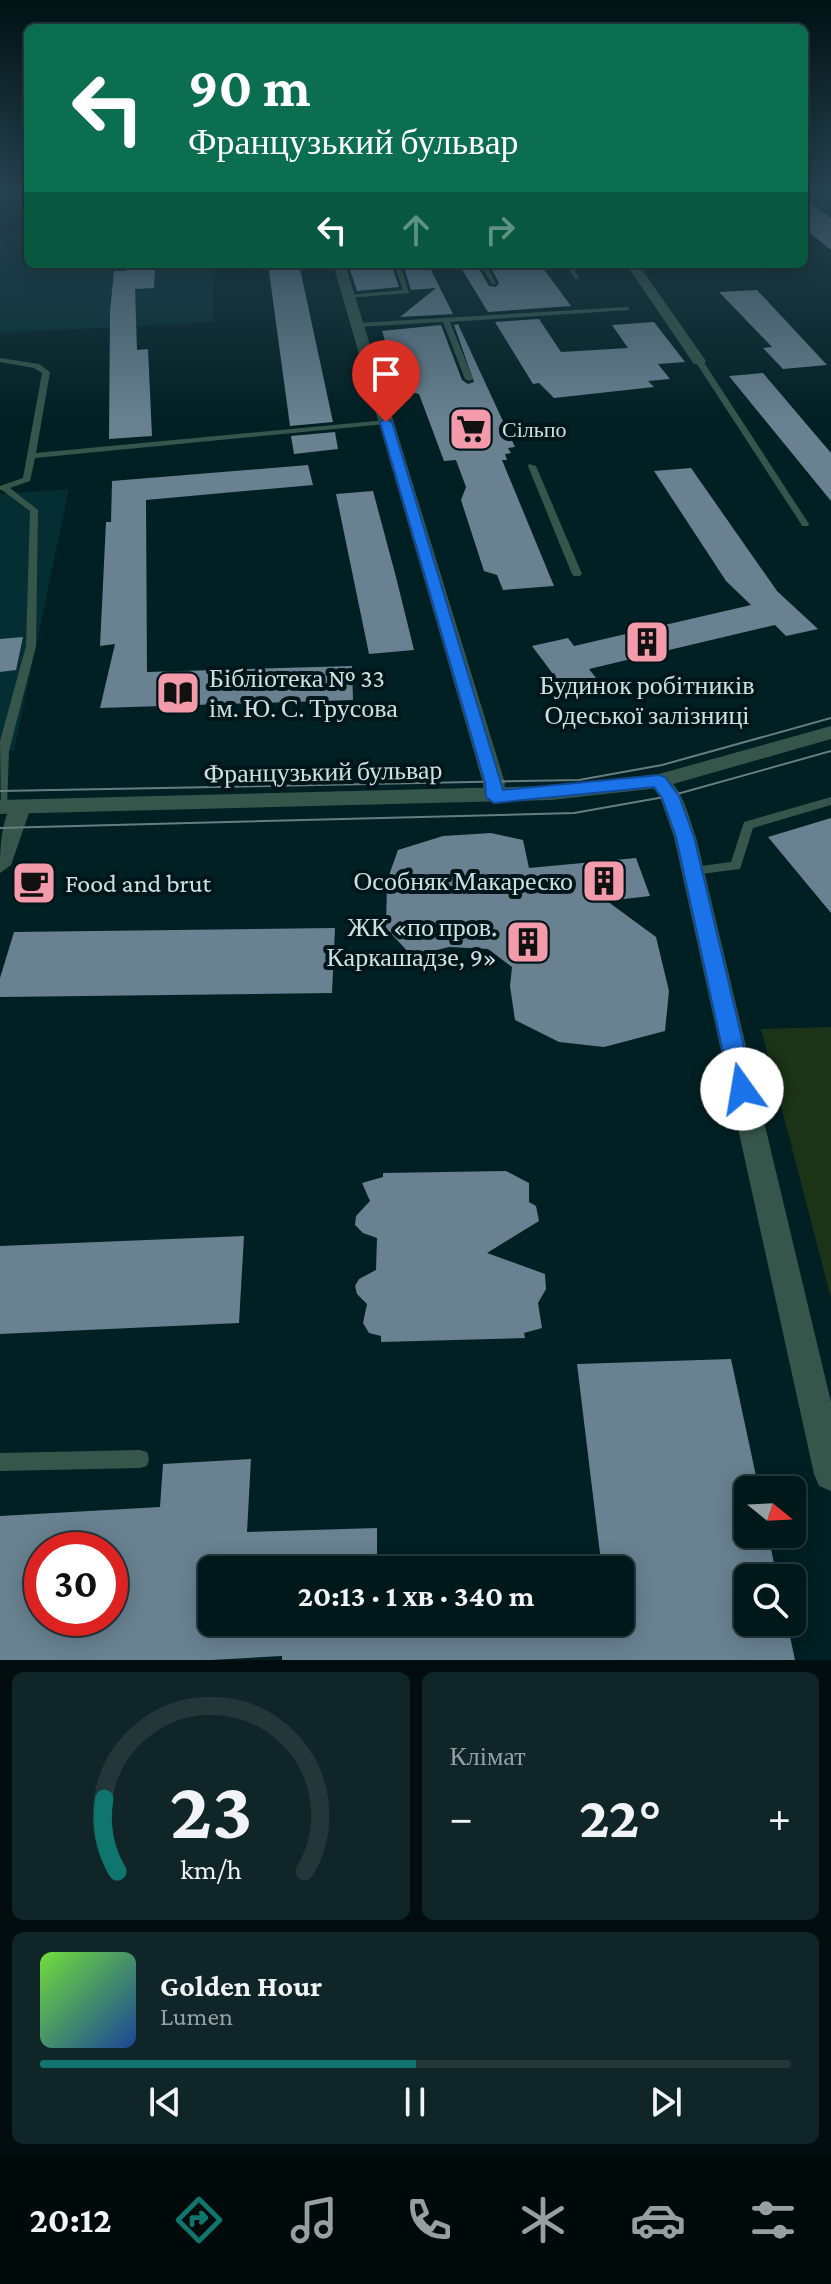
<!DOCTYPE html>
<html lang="uk">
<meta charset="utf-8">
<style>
body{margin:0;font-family:"Crimson Pro",serif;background:#0f2527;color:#f1f3f6;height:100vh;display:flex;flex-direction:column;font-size:30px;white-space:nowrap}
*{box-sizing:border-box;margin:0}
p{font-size:26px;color:#96a0a2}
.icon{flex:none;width:44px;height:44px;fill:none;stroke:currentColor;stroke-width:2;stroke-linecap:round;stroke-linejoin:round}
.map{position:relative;height:1660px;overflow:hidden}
.sheet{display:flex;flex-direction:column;gap:12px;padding:12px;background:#010d0e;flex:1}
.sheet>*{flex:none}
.hud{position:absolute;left:24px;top:24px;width:784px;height:244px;border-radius:12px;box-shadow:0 4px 20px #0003,0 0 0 2px #233739;background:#0b6e4f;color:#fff;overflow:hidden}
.needle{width:52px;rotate:108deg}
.buttons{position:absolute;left:734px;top:1476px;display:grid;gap:16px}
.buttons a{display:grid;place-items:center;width:72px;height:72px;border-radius:12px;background:#01181a;box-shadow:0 4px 20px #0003,0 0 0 2px #233739;font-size:40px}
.speed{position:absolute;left:24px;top:1532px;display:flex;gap:16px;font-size:40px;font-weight:700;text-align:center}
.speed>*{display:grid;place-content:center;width:104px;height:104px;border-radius:50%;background:#01181a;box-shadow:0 4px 20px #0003,0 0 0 2px #233739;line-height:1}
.speed .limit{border:12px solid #d22;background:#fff;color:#111}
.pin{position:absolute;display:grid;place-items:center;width:68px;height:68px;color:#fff;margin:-82px -34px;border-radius:50% 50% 50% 0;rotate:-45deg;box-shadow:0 0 8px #0007}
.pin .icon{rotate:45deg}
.me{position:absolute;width:88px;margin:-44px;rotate:347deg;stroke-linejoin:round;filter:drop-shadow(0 0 6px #0008)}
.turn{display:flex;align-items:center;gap:28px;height:168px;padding:0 32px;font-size:36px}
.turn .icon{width:104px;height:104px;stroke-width:2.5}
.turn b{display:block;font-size:56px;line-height:68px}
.lanes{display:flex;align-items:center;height:76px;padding:0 32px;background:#0003;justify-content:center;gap:40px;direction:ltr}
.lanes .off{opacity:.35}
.big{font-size:60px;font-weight:700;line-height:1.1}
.sheet .widget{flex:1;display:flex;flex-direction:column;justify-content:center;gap:12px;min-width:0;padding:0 28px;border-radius:12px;background:#0f2527}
.sheet .dial{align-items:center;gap:0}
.dial svg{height:208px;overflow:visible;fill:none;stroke:#233739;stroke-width:7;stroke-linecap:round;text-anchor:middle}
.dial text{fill:#f1f3f6;stroke:none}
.song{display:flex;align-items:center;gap:24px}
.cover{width:96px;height:96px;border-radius:12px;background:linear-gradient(135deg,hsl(100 70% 55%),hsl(220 70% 35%))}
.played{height:8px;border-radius:4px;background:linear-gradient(90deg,#0f766e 50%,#233739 50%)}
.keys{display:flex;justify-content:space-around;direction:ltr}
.heat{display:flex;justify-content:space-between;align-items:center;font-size:44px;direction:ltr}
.sheet .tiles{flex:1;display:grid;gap:12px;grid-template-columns:1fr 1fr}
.widget:last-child{grid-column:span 2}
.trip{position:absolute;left:198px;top:1556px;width:436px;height:80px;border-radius:12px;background:#01181a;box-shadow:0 4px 20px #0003,0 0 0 2px #233739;font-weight:700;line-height:80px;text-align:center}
.tabs{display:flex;height:128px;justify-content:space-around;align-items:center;background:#000a0a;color:#96a0a2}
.tabs .icon{width:56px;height:56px}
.tabs .selected{color:#0f766e}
.tabs b{font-size:36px;color:#f1f3f6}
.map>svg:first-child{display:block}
</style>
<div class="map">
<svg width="831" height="1660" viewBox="0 0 831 1660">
<rect width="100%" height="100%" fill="#012023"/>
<path fill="#042e32" d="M28 233V264H213L214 322 0 333V234Z
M69 489 14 751H0V494Z"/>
<path fill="#1c3317" d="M831 1027V1298L761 1029Z"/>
<path fill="#698190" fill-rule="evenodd" d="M804 198 831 218V250L804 228Z
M125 264H155L154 288 135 289 137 350 148 349 152 436 109 439 110 312 114 271H125Z
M268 264H299L333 422 290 426Z
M348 264H391L399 287 357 291Z
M403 264H428L453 314 400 317 436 288 411 290Z
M540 264 571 306 488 312 461 268 478 267 489 286 496 287 499 283 490 266Z
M757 290 827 365 783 369 763 348 772 347 719 292Z
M539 319 561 352 628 348 612 325 654 322 685 362 658 364 670 379 648 381 654 387 554 398 539 383 533 384 495 322Z
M458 324 515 447 508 448 511 453 505 454 507 460H502L554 586 503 590 497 575 484 571 461 500 466 487 456 460 444 461 419 394 403 390 398 382 382 331 441 325 462 380 468 384 474 382 454 325Z
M763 373 831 453V501L729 376Z
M335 432 338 449 294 454 291 436Z
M308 465 313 485 146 500 147 672 352 666 353 700 100 708 115 644 100 646 106 522H111L112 481Z
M691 468 777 591 818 629 786 636 775 625 589 669 596 678 562 686 532 646 568 638 574 646 751 605 726 581 654 471Z
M373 491 396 577 414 650 369 654 336 494Z
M23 637 16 670 0 672V639Z
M831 818V913L768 837Z
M491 833 523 840 529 868 636 858 650 896 607 901 656 937 669 991 665 1031 604 1047 559 1042 515 1020 510 986 512 967 488 949 449 947 412 956 386 928 387 881 398 850 443 836Z
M335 928 332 993 0 997V978L14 932Z
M506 1171 529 1183V1202L536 1206 539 1221 487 1253 545 1274 546 1289 538 1303 542 1328 524 1333 525 1338 381 1342V1336L369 1333 363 1323 367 1304 357 1294 355 1286 359 1279 376 1270 377 1238 363 1233 355 1225 356 1216 370 1201 362 1183 383 1177V1173Z
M244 1236 239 1323 0 1334V1246Z
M731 1359 759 1490H748V1534H768L777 1578H748V1622H787L795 1660H282V1656L211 1660H0V1516L160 1507 163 1464 251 1459 247 1532 377 1528V1570H212V1622H541V1626L620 1622V1570H602L577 1364ZM42 1550H110V1618H42Z"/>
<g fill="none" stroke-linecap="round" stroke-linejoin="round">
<path fill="#36564c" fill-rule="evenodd" d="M394 264H400L409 293 347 298 346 297 349 295 403 290Z
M480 264H486L496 284H492Z
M566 264H572L579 279H575Z
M627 307 629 308V310L450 322 473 379 469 381 465 379 443 322 357 327 354 325 357 323Z
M0 358 39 364 50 372 36 453 386 420 390 422 386 424 35 458 30 481 10 488 38 510 36 646 9 751 7 807 1 811 0 741 26 646 30 511 2 490H0V486L23 478 42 373 34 368 0 362Z
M696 359 703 361 809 524 808 526H802L801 524 695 361Z
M529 464 536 466 582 574 580 576H574L572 574 528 466Z
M831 797V805L753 828 740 869 693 875 689 874 687 871 689 868 693 867 731 862 744 822Z
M140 1450 147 1452 149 1459 147 1466 140 1468 0 1471V1453Z"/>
<path fill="#36564c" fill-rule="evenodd" d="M804 189H831V194L804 195Z
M333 264H345L505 783 502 802 494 804 483 797V783Z
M626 264H638L706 361 704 364H694Z
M659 774C681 780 689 818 696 837L831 1402V1491L819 1486 814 1474 674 837 660 797 648 781Z
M20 800 31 807 11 865 0 873C0 853 0 807 20 800Z"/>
<path fill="#36564c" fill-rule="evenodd" d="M831 726V739L659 788 551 800 0 814V800L551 786 659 774Z"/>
<path stroke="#667e81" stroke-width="2" d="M0 791 579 780 662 765 831 718
M0 828 574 813 670 796 831 751"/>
</g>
<linearGradient id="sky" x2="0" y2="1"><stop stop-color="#011213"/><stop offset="0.45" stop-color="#274250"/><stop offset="1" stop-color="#274250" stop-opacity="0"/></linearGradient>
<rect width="831" height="422" fill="url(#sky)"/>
<path fill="#1a73e8" stroke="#114b97" stroke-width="2" d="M386 419 392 422 503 790 659 775 665 777 679 796 694 837 754 1089 750 1095H735L731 1089 676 837 662 798 654 787 494 803 486 797 485 783 380 422Z"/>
<defs>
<g id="supermarket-square" transform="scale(2.3)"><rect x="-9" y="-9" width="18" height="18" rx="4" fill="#f39aab" stroke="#00161a"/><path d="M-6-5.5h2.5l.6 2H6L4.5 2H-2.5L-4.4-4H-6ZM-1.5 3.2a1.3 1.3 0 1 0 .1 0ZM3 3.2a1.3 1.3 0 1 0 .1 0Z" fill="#111"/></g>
<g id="building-square" transform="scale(2.3)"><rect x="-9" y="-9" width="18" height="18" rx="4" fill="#f39aab" stroke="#00161a"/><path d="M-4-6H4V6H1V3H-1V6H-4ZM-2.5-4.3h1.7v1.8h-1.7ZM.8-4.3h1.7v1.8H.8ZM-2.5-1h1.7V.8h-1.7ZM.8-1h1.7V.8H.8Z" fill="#111"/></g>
<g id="library-square" transform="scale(2.3)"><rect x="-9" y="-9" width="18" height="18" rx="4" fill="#f39aab" stroke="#00161a"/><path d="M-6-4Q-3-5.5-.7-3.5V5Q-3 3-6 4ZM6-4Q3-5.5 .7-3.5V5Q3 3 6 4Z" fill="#111"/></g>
<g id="cafe-square" transform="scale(2.3)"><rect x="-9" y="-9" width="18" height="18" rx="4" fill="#f39aab" stroke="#00161a"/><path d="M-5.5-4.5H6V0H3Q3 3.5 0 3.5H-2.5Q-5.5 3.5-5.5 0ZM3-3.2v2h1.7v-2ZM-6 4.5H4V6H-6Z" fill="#111"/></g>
</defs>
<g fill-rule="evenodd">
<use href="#supermarket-square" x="471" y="429"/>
<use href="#building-square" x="647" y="642"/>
<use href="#library-square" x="178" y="693"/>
<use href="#building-square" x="604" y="881"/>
<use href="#cafe-square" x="34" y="883"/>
<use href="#building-square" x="528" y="942"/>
</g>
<g text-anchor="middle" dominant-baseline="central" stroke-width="8" stroke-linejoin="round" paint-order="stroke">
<g font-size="22" fill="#cfe0e2" stroke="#00161a" text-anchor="start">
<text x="502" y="429">Сільпо</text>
</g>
<g font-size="26" fill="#cfe0e2" stroke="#00161a" text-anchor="start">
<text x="209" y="678">Бібліотека № 33<tspan x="209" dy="30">ім. Ю. С. Трусова</tspan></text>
<text x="647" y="685" text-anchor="middle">Будинок робітників<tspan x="647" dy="30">Одеської залізниці</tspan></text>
<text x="573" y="881" text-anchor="end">Особняк Макареско</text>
<text x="65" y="883">Food and brut</text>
<text x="497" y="927" text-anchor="end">ЖК «по пров.<tspan x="497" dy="30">Каркашадзе, 9»</tspan></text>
</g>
<g font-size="26" fill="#cfe0e2" stroke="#00161a">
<text transform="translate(323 772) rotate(-1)">Французький бульвар</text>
</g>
</g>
</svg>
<div class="buttons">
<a><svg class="needle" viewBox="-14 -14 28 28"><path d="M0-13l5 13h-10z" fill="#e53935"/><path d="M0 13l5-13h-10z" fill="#96a0a2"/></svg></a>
<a><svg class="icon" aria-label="search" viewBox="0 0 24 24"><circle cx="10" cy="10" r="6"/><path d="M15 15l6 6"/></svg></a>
</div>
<div class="speed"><div class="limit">30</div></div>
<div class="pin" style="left:386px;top:422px;background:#d93025"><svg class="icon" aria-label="arrive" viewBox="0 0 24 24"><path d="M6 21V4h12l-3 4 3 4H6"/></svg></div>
<svg class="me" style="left:742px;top:1089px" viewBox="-20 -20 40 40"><circle r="19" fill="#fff"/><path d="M0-13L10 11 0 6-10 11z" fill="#1a73e8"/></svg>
<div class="trip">20:13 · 1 хв · 340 m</div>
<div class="hud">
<div class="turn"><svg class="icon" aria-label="left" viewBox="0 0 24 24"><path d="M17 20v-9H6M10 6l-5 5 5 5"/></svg><div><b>90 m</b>Французький бульвар</div></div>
<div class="lanes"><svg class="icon" aria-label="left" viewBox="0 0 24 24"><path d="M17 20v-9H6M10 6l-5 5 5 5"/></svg><svg class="icon off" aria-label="ahead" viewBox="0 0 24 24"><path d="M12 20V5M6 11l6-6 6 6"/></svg><svg class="icon off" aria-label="right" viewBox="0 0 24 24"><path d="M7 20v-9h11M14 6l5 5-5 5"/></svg></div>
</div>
</div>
<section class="sheet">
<div class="tiles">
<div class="widget dial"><svg viewBox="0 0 100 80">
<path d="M14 69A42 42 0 1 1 86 69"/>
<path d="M14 69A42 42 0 0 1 9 41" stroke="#0f766e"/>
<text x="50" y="56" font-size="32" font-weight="700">23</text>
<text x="50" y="72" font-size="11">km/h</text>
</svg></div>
<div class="widget"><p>Клімат</p>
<div class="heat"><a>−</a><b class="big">22°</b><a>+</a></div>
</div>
<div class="widget">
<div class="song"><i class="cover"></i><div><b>Golden Hour</b><p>Lumen</p></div></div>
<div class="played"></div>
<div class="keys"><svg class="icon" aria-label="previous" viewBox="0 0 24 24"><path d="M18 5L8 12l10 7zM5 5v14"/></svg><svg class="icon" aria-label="pause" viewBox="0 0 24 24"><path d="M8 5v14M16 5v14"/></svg><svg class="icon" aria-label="next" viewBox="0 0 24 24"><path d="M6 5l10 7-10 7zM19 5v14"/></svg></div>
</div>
</div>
</section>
<nav class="tabs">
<b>20:12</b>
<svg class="icon selected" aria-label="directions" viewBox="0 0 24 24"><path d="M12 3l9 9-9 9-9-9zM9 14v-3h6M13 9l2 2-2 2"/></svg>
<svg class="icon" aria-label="music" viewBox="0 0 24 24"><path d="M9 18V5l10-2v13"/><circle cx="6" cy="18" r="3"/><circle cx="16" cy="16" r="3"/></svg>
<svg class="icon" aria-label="phone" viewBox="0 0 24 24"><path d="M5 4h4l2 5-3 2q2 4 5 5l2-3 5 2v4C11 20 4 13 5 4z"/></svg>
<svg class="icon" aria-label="climate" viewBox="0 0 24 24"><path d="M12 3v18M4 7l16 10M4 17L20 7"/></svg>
<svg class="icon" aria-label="car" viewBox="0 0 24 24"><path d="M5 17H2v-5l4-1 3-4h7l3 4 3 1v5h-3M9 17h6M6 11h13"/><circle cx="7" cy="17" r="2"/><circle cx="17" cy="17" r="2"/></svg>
<svg class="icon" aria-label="filters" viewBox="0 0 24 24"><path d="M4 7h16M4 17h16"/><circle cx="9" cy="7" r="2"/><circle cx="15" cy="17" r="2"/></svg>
</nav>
